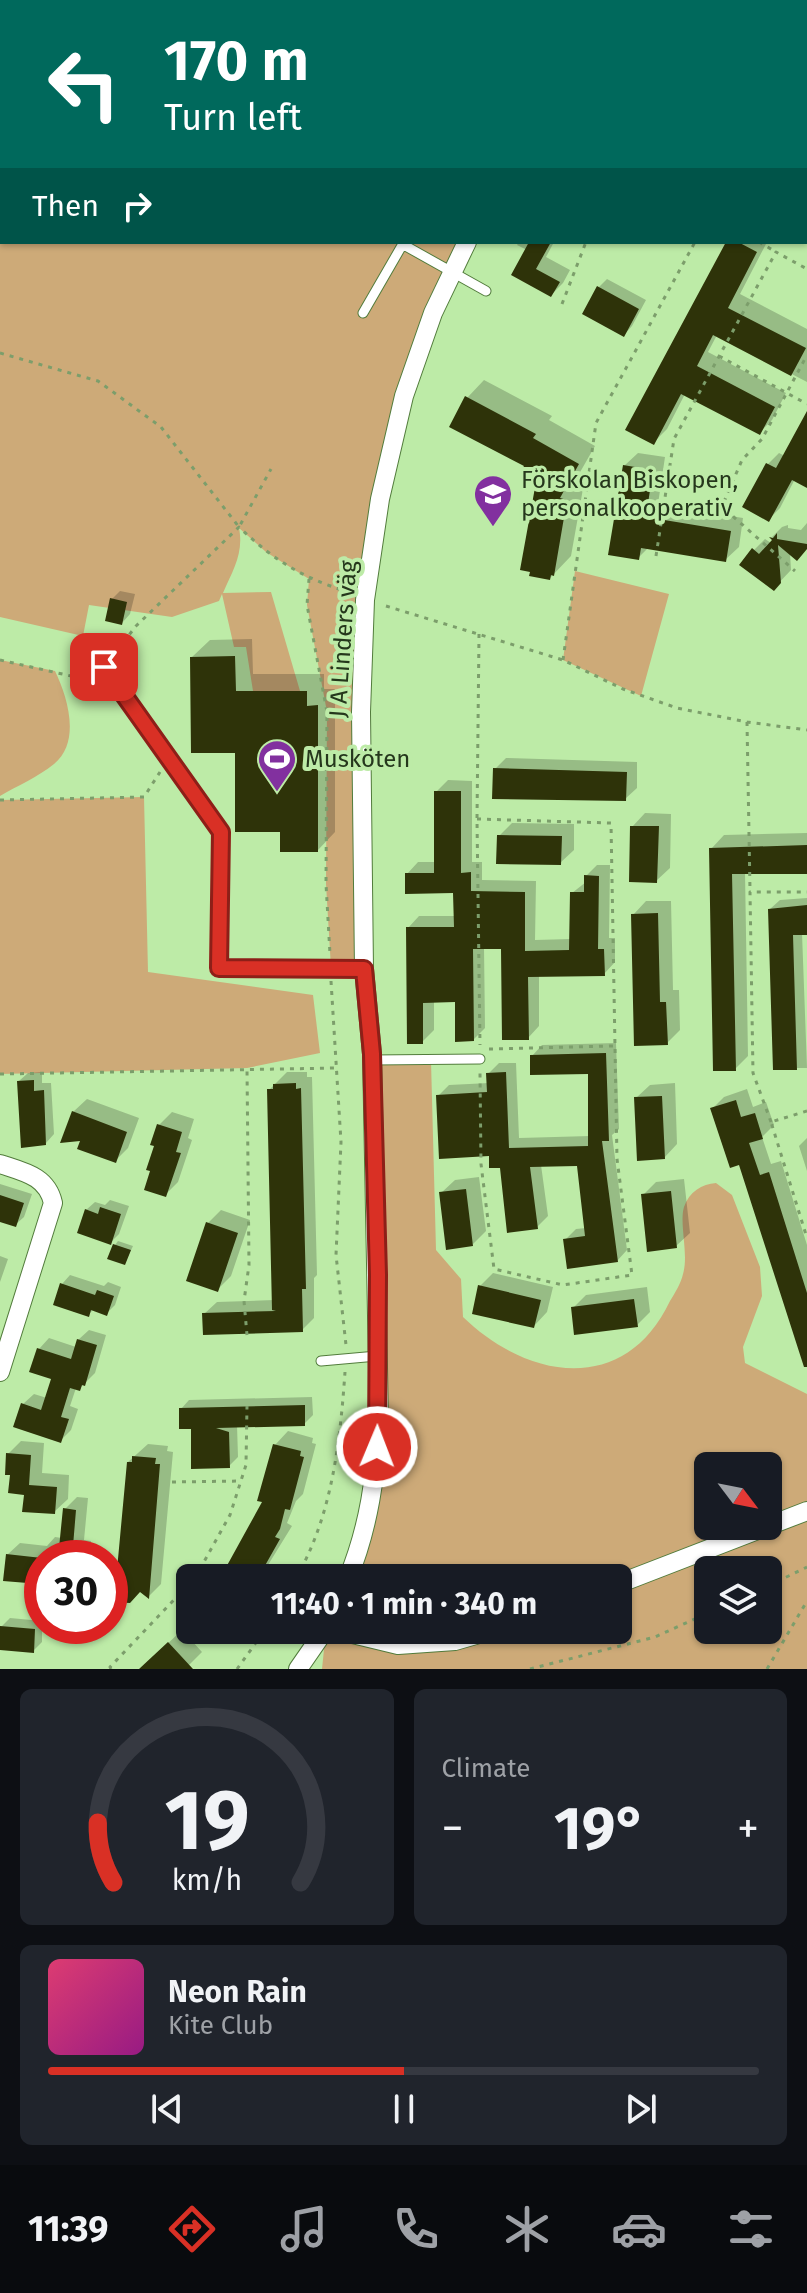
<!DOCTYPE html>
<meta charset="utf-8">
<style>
body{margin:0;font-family:"Fira Sans",sans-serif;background:#20242c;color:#f1f3f6;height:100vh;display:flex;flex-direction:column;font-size:30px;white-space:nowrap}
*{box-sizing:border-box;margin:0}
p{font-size:26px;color:#9ea1a6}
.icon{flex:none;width:44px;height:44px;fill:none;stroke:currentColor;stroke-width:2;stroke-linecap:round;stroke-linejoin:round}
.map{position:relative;height:1669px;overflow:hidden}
.details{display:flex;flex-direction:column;gap:20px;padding:20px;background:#0d0f14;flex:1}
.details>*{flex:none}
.hud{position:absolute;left:0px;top:0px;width:808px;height:244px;box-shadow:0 2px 6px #0004;background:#00695c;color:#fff;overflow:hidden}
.needle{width:52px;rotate:122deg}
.fabs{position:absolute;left:694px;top:1452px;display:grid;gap:16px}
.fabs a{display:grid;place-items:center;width:88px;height:88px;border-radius:12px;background:#171b24;box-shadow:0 2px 6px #0004;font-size:40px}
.speed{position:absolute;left:24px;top:1540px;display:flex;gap:16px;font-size:40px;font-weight:700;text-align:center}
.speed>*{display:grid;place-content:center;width:104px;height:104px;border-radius:50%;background:#171b24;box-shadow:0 2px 6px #0004;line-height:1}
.speed .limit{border:12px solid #d22;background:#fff;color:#111}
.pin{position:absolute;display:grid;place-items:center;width:68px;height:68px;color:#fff;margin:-34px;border-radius:16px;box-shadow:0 4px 12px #0006}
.me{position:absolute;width:88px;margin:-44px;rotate:1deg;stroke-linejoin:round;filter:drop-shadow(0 0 6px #0008)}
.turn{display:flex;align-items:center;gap:28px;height:168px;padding:0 32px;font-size:36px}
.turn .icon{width:104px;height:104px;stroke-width:2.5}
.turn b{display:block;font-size:56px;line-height:68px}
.then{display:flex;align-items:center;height:76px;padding:0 32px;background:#0003;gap:16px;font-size:30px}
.big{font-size:60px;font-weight:700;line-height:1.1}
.details .tile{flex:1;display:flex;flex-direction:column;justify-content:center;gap:12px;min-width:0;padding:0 28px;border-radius:12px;background:#20242c}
.details .dial{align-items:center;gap:0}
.dial svg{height:208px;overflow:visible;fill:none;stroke:#363941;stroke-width:7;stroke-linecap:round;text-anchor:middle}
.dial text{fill:#f1f3f6;stroke:none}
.song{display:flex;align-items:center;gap:24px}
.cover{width:96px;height:96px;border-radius:12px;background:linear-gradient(135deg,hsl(340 70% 55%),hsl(310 70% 35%))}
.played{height:8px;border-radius:4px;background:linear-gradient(90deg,#d93025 50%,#363941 50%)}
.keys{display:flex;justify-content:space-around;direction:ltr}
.heat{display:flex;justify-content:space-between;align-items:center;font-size:44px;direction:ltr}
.details .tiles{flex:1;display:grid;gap:20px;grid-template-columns:1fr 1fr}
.tile:last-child{grid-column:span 2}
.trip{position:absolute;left:176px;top:1564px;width:456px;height:80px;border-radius:12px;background:#171b24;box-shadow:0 2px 6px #0004;font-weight:700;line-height:80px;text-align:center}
.dock{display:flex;height:128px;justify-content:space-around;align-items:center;background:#090b0e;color:#9ea1a6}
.dock .icon{width:56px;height:56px}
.dock .on{color:#d93025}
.dock b{font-size:36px;color:#f1f3f6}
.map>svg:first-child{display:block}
</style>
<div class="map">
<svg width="807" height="1669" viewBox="0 0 807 1669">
<rect width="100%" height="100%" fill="#bdeba7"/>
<path fill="#cdaa78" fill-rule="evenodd" d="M0 0H605L2 2V242H467L404 396 365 600 364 969 331 968 326 884 327 712 307 605 309 579 266 552 239 528C244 553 233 570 223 593L271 592 300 691H253L246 647H234L222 594 219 601 172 617 89 605 83 636 0 617Z
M575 571 669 594 641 696 563 660Z
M0 660 55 671C68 698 81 742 54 764 38 777 17 786 0 796Z
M144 797 148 972 313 995 320 1053 247 1068 0 1074V800Z
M372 1060 431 1061 436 1250 461 1279 463 1317C528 1380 625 1396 670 1301 675 1293 681 1283 683 1274 689 1254 679 1224 684 1207 689 1192 702 1184 716 1183L732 1195 760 1267 762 1296 743 1347 745 1363 807 1394V1669H322L326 1630H618V1578H348L371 1504ZM708 1466H768V1526H708ZM708 1570H768V1630H708Z"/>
<path fill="#0003" d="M434 0H469L473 2H432Z
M806 156 807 157V234H806Z
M519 242H554L546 257 570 270 563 283 551 295 513 274 527 250 517 245Z
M729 242H767L740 294 807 329V382L717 335 708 352 786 393 772 420 759 433 685 394 667 429 654 442Z
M607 279 646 300 632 326 624 335 599 287Z
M484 380 552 416 549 420 595 446 575 481 584 483 571 556 550 578 538 481 467 398Z
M807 423V486L795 479 780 508 768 520V464L779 453 785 456Z
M638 453 665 457 658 504 743 518 739 547 725 560 649 547 638 558 624 466Z
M807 523V548L790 553 791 570 774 588 754 550 765 539 771 543 774 539 772 537 782 527 788 525V528L801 530Z
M120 591 135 594 130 614 122 623 112 599Z
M252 639 253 674H324V689H335V832L318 850 282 830 237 751 192 657 210 640Z
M506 758 637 762V788L625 799 495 769Z
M448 780 472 781V862H482V880L536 881 535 940 571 939 572 893 586 882V876L597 865H610L609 938H615V962L604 974 539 975V1026L528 1038 503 947H484L485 1028 474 1039 457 1000H434V1030L422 1042 408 928 419 916H455V891L407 874 418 862H436V792Z
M645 813 671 814 670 868 656 881 632 827Z
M512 823 574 824V850L560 863 499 836Z
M807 833V871L745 872 748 1056 735 1069 711 849 724 835Z
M807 898V933H802L807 1068H774L770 909 780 900Z
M646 901H671L673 990H679L680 1030 667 1043 633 915Z
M616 1043 619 1129 612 1135 627 1250 617 1261 565 1240 576 1229 586 1228 579 1164 541 1165 548 1216 537 1227 502 1166 438 1096 449 1085 489 1083 488 1074 499 1063H516L519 1138 590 1136V1072L532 1056 542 1045Z
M42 1072V1083H51L54 1134 46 1143 19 1081 28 1073Z
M287 1072H307V1077H312L317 1275 314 1278V1318L302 1330 204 1314 217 1302 274 1300 269 1090Z
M675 1083 677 1144 664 1158 636 1098 650 1085Z
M747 1089 753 1107 766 1102 774 1125 762 1137 771 1164 781 1161 807 1245V1367L741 1162 713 1108 724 1097Z
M87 1099 139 1118 128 1148 115 1161 73 1112Z
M172 1112 194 1119 188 1138 192 1140 178 1182 165 1195 156 1145 159 1125Z
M807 1138V1171L799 1146Z
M479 1177 486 1231 473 1244 441 1193 455 1180Z
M684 1179 690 1233 676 1246 643 1195 656 1182Z
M0 1184 32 1194 24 1217 15 1225 0 1220Z
M110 1200 129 1206 119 1234 110 1243 86 1210 95 1202 105 1205Z
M221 1210 250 1220 231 1276 218 1289 208 1223Z
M118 1241 133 1246 125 1263 115 1245Z
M0 1256 8 1259 0 1282Z
M493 1273 553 1287 547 1312 534 1326 480 1286Z
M70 1275 104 1286 108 1282 121 1287 115 1305 107 1313 94 1309 89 1314 62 1284Z
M647 1287 650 1312 637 1325 573 1308 586 1295Z
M89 1330 106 1335 95 1373 79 1389 76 1388 70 1406 78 1409 71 1430 60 1441 23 1404 34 1394 47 1398 53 1378 39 1349 49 1338 76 1347 78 1340Z
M312 1397 313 1415 304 1424 237 1425 238 1457 229 1466 193 1427 181 1409 189 1400Z
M288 1431 313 1438 312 1443 316 1444 303 1494 296 1501 287 1523 292 1526 260 1578H226L265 1501 275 1445Z
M21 1441 44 1443 42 1473 69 1475 68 1499 54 1512 12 1473 8 1454Z
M148 1444 168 1446 167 1451 173 1452 161 1584 149 1596 128 1462Z
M77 1497 88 1498 84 1540 91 1541 90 1556 42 1558V1580L40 1582 7 1555 20 1543 47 1546 55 1537 62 1538 65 1509Z
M10 1618 42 1621V1642L33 1651 0 1648 1 1627Z
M182 1630 202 1652 185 1669H141Z
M191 1630H221L208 1644Z"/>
<path fill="#2e3309" d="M529 242H551L536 269 560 282 551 297 511 275Z
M726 242H738L757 252 728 308 806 348 791 376 713 335 697 366 775 407 760 435 681 394 654 445 625 430Z
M597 286 639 309 624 337 582 314Z
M465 396 536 434 533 438 579 464 560 498 567 500 554 576 551 575 550 580 529 576 530 572 520 570 536 482 520 473 524 466 449 427Z
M807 411V488L792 480 769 522 742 507 766 463 776 468Z
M623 465 653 470 646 517 731 531 726 562 641 548 639 560 608 555Z
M777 533V539L807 544V549L797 561 778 545 781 583 774 591 739 565 752 548 759 554 772 540 769 537 773 538Z
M110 598 127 602 122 625 105 621Z
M235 656 236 691H307V706L318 705V852H280V832H235V753H191L190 657Z
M493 768 627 772 626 801 492 799Z
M434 791H461V873L471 872V891L525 892V951L569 950 570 892H584V875L599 876 598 949H604L605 976 528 977 529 1040H502L501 949H473L474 1041 455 1042V1002L423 1003V1044H407L406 927H454L453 893 405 894V873H434Z
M630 826H659L657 883 629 882Z
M497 835 562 836 561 865 496 864Z
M807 845V874H732L736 1071H713L709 848Z
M807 905V935H793L797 1070H773L768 909Z
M658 913 660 1002H666L668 1045 634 1046 631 914Z
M606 1053 609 1141H602L618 1262 567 1269 563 1239 585 1236 577 1166 530 1167 538 1229 507 1233 500 1168H489V1156L439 1159 436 1095 487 1092 486 1073 506 1072 509 1148 588 1146V1074L530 1075V1055Z
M34 1080V1091L44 1090 46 1145 21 1148 17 1081Z
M296 1083V1089L301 1088 306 1289H302L303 1332 203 1335 202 1313 276 1311 272 1310 267 1089H273V1084Z
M662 1096 665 1159 637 1161 634 1097Z
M736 1100 741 1117 755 1113 763 1139 749 1143 760 1175 769 1172 807 1293V1367H804L739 1165 730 1168 710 1108Z
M72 1111 127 1132 116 1163 77 1149 80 1141 60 1143Z
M157 1124 182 1132 176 1152 181 1153 166 1197 144 1190 150 1171 146 1170 154 1146 150 1145Z
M466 1189 473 1246 446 1250 439 1192Z
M671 1191 677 1248 647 1252 641 1194Z
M0 1195 24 1203 16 1227 0 1222Z
M100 1207 121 1214 111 1245 77 1233 85 1209 98 1214Z
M206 1222 238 1233 218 1292 186 1281Z
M113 1244 131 1250 125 1265 107 1259Z
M60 1283 95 1295 97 1290 114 1296 107 1316 91 1310 89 1317 53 1305Z
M478 1285 541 1300 534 1328 472 1314Z
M634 1299 638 1327 574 1335 571 1307Z
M77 1339 97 1345 85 1386 82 1385 80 1391 70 1388 61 1417 69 1419 61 1443 13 1427 21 1403 41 1410 51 1379 29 1372 37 1348 71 1359Z
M305 1405V1426L216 1428 229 1432 230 1468 191 1469V1429H179V1408Z
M273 1444 301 1451 300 1456 304 1457 290 1510 285 1509 280 1529 275 1537 280 1539 258 1578H225L228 1573 224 1571 262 1502 257 1501Z
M6 1453 31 1455 29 1485 57 1487 55 1514 22 1512 24 1495 8 1493 10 1475H5Z
M132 1456 156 1458 155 1464H160L149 1599 140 1592 130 1603 114 1602 127 1462H132Z
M63 1508 76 1510 72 1558H58Z
M6 1554 42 1558 40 1584 3 1581Z
M0 1626 35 1629 34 1653 0 1650Z
M168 1642 193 1669H139Z"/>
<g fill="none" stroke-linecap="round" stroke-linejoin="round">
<g stroke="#527c3c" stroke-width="11">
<path id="lane" d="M402 244 486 291
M363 313 404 242
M104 667 221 832 219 968 364 969
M372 1060 480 1059
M321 1361 377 1356"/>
</g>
<g stroke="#527c3c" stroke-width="20">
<path id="street" d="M0 1164C24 1172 47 1176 53 1203L0 1372
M348 1578C369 1527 376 1475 379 1420L372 1054 364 969 361 712 365 600 380 499 404 396 433 313 467 242
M618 1584 807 1511
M336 1630 398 1645 455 1641 493 1630
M298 1669 325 1630"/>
</g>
<g stroke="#527c3c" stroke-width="28">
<path id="secondary" d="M592 0 596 2
M806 92H807"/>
</g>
<path stroke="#7c9e6b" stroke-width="3" stroke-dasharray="4 6" stroke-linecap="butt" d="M499 0 504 2
M673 0 678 2
M553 2 554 0
M806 59 807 60
M806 134H807
M759 242 776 252
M562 304 586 242
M0 353 98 381 161 427 239 527 271 469
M719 356 807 404
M665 506 728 512 795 571
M720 511 742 460 762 439 807 355
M656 556 674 439 776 252 807 269
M309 579 307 605 327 712 326 884 330 954
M386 606 563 660 623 689 677 708 747 722 807 730
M479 634 477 819 480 1045
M111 658 136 626 239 527C275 561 301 577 348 592
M0 660 80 678 93 672
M563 660 596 423 695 242
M747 722 750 890
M0 800 144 797 160 772
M477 819 611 823 617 1159 632 1275 563 1285 494 1269 481 1164 480 1073
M331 981 341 1142 336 1255 346 1345
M489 1049 613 1046
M0 1074 336 1068
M807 1111 771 1122 807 1238
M771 1122 753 1073 750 892H807
M247 1335 244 1301 249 1265 247 1068
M172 1482 241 1481
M195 1578 230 1515 246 1465 247 1406
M296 1578C332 1516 340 1443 345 1372
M768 1586 807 1567
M111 1669 110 1667 190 1583
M237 1669 265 1630
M530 1669 655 1637 708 1613
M767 1669 807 1601"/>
<use href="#lane" stroke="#fff" stroke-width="9"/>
<use href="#street" stroke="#fff" stroke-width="18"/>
<use href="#secondary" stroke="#fff" stroke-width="26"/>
</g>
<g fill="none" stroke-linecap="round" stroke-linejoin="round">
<g stroke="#8d1f18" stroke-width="20">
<path id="route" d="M104 667 221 832 219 968 364 969 372 1054 378 1275 377 1447"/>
</g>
<use href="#route" stroke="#d93025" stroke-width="14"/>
</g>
<defs>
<g id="school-pin" transform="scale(2)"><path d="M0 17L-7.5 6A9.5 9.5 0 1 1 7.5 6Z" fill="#82309f" stroke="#bdeba7"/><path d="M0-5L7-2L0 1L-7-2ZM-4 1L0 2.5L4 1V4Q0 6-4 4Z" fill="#fff"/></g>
<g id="stadium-pin" transform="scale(2)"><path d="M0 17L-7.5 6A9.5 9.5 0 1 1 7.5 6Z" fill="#82309f" stroke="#bdeba7"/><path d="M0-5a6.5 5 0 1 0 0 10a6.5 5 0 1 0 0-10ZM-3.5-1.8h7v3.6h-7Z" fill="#fff"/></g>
</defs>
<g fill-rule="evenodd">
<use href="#school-pin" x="493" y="494"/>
<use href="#stadium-pin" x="277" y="759"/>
</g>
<g text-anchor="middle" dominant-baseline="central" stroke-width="8" stroke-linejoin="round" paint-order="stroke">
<g font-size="24" fill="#25371c" stroke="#bdeba7" text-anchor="start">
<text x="521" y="480">Förskolan Biskopen,<tspan x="521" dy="28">personalkooperativ</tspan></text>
<text x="305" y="759">Musköten</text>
</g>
<g font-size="24" fill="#25371c" stroke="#bdeba7">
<text transform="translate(343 639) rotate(-86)">J A Linders väg</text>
</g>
</g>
</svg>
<div class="fabs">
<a><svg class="needle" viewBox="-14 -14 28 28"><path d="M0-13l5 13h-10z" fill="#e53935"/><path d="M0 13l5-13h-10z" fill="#9ea1a6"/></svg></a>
<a><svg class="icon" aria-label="layers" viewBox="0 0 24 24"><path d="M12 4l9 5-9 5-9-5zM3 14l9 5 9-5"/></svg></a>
</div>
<div class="speed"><div class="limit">30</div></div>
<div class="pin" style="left:104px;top:667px;background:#d93025"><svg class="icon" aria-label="arrive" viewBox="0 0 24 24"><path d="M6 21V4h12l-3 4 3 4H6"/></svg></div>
<svg class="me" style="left:377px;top:1447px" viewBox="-20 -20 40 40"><circle r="17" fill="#d93025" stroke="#fff" stroke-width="3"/><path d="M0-11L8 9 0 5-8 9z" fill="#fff"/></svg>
<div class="trip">11:40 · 1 min · 340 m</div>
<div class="hud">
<div class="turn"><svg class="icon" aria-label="left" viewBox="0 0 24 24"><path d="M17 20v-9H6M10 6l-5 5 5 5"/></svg><div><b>170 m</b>Turn left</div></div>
<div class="then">Then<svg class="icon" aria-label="right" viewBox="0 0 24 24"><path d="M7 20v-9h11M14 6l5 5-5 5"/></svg></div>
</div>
</div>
<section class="details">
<div class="tiles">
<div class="tile dial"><svg viewBox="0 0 100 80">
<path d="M14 69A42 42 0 1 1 86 69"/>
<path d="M14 69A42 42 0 0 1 8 46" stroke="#d93025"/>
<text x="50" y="56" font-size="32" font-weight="700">19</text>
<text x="50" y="72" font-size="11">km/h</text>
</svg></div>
<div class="tile"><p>Climate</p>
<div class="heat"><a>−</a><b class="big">19°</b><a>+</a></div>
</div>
<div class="tile">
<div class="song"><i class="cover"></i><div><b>Neon Rain</b><p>Kite Club</p></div></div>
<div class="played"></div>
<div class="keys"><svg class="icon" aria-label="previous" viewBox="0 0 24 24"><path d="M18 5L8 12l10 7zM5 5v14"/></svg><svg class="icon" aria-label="pause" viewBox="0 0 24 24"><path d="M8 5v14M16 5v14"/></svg><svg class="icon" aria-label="next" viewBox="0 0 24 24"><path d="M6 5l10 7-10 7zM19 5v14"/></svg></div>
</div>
</div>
</section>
<nav class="dock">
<b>11:39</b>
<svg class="icon on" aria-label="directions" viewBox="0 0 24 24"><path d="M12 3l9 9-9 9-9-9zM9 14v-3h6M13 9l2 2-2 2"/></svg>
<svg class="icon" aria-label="music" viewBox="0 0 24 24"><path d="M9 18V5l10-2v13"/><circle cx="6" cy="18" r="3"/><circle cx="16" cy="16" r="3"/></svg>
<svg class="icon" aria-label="phone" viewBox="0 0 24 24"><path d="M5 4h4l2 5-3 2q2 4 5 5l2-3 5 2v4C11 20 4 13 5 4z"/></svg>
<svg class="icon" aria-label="climate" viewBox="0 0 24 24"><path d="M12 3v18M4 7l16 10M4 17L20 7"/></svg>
<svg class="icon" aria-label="car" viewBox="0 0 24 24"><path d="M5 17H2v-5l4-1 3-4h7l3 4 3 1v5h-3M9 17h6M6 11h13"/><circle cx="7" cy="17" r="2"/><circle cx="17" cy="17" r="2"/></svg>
<svg class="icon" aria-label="filters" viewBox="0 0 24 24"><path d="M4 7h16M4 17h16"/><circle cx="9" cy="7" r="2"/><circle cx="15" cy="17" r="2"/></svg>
</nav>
